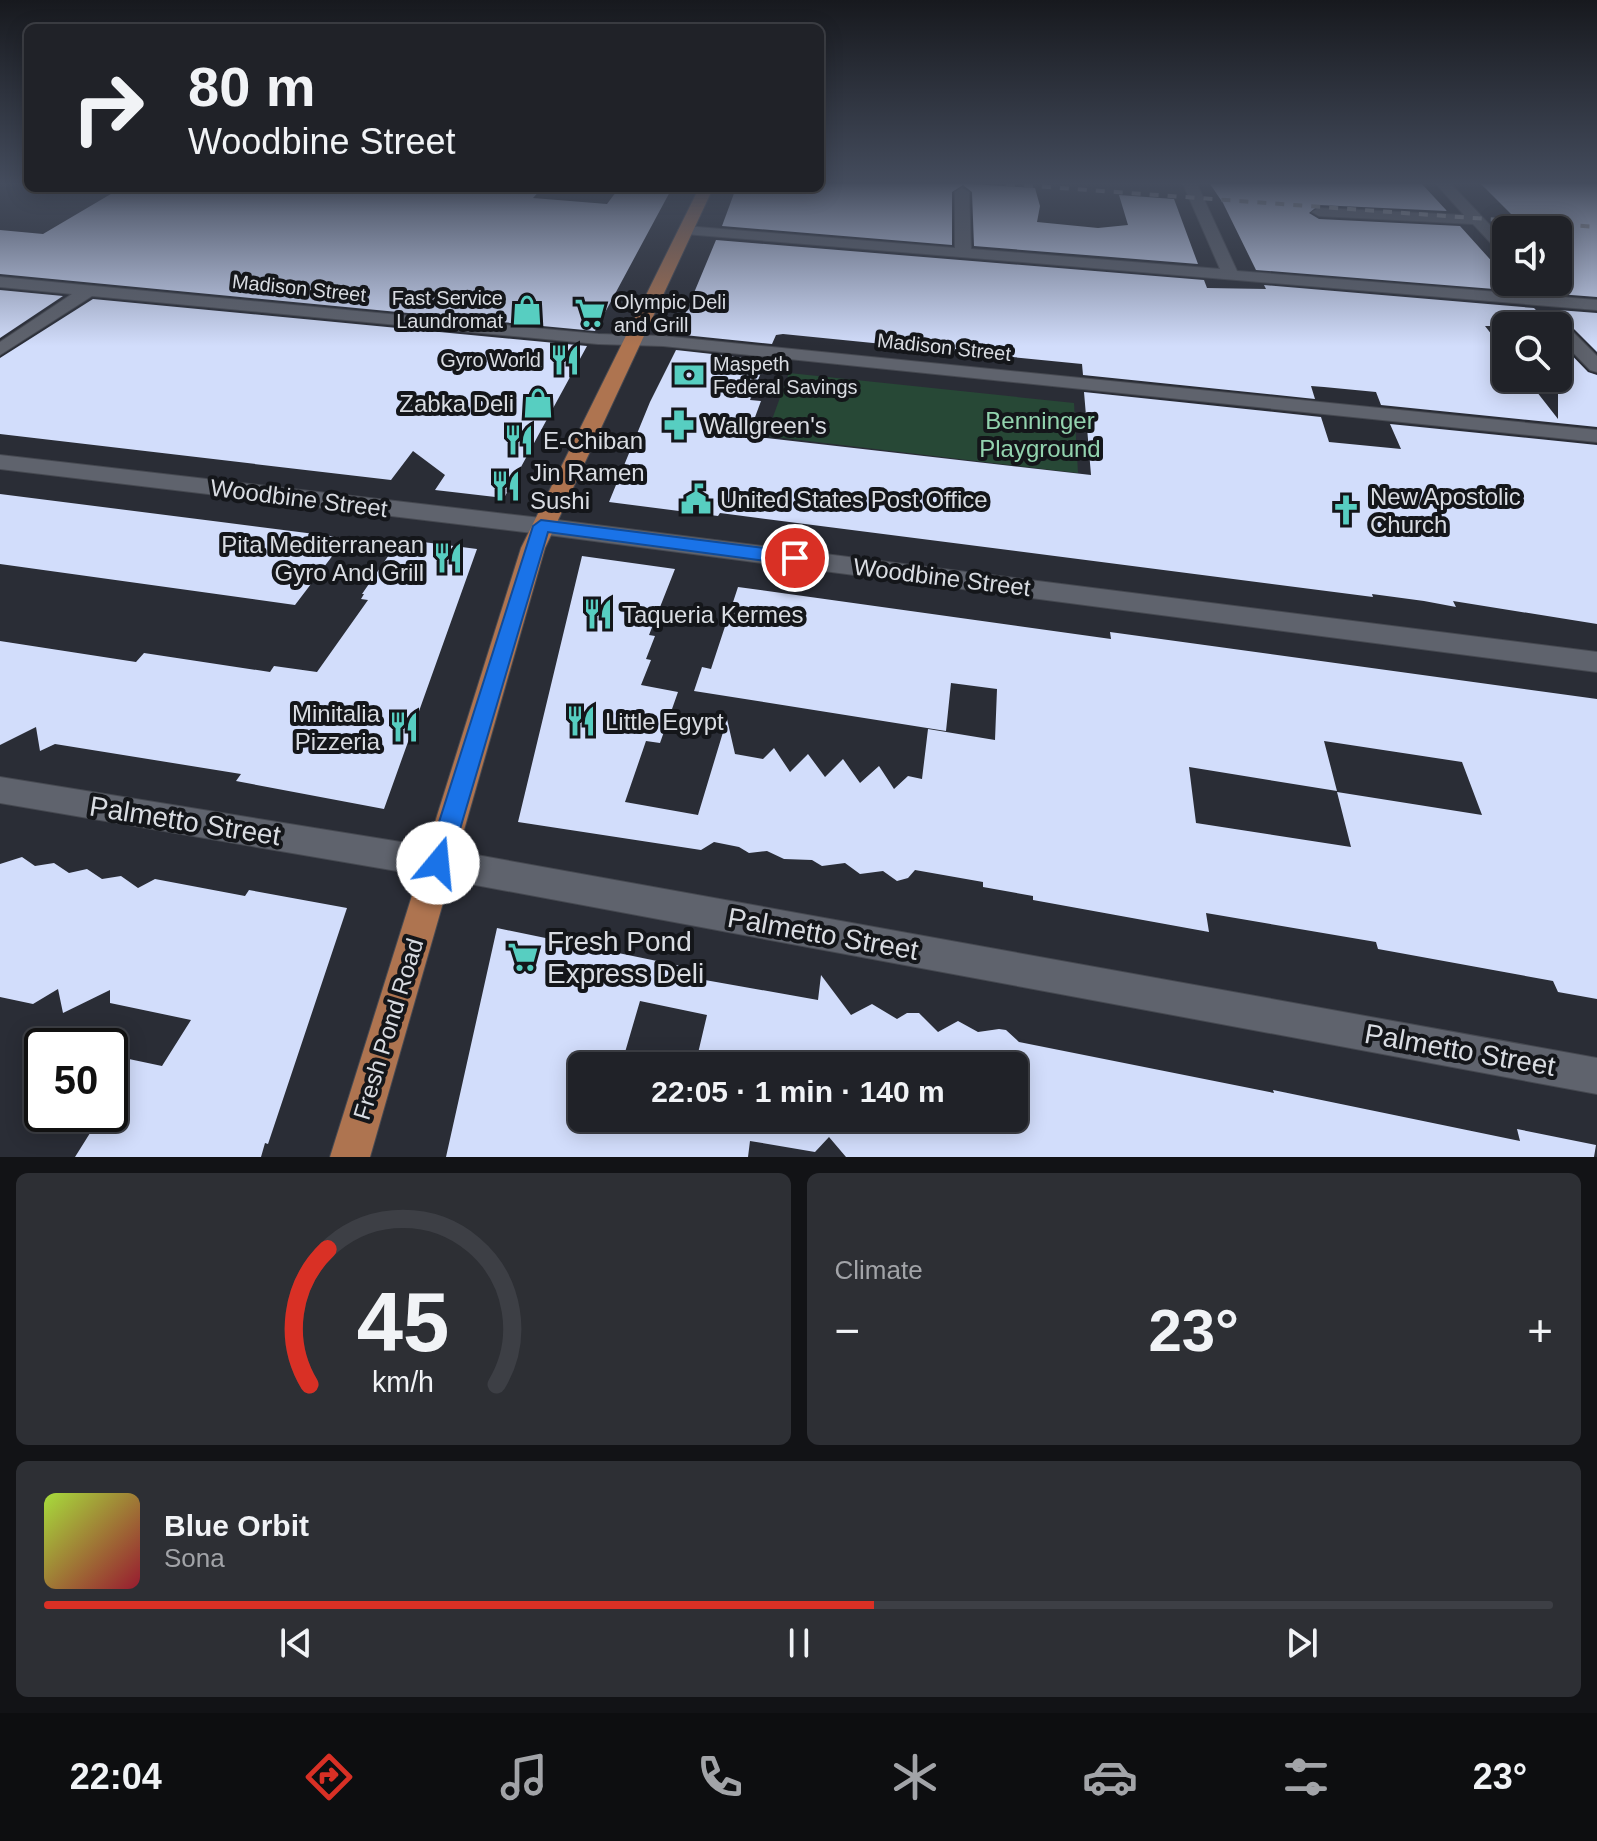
<!DOCTYPE html>
<meta charset="utf-8">
<style>
body{margin:0;font-family:Arial,sans-serif;background:#2d2f34;color:#f1f3f6;height:100vh;display:flex;flex-direction:column;font-size:30px;white-space:nowrap}
*{box-sizing:border-box;margin:0}
p{font-size:26px;color:#a2a4a8}
.icon{flex:none;width:44px;height:44px;fill:none;stroke:currentColor;stroke-width:2;stroke-linecap:round;stroke-linejoin:round}
.map{position:relative;height:1157px;overflow:hidden}
.details{display:flex;flex-direction:column;gap:16px;padding:16px;background:#121316;flex:1}
.details>*{flex:none}
.guide{position:absolute;left:24px;top:24px;width:800px;height:168px;border-radius:12px;box-shadow:0 4px 20px #0003,0 0 0 2px #3d3f45;background:#202228;color:#f1f3f6;overflow:hidden}
.buttons{position:absolute;left:1492px;top:216px;display:grid;gap:16px}
.buttons a{display:grid;place-items:center;width:80px;height:80px;border-radius:12px;background:#202228;box-shadow:0 4px 20px #0003,0 0 0 2px #3d3f45;font-size:40px}
.speed{position:absolute;left:24px;top:1028px;display:flex;gap:16px;font-size:40px;font-weight:700;text-align:center}
.speed>*{display:grid;place-content:center;width:104px;height:104px;border-radius:50%;background:#202228;box-shadow:0 4px 20px #0003,0 0 0 2px #3d3f45;line-height:1}
.speed .limit{border:4px solid #111;border-radius:12px;background:#fff;color:#111}
.pin{position:absolute;display:grid;place-items:center;width:68px;height:68px;color:#fff;margin:-34px;border:4px solid #fff;border-radius:50%;box-shadow:0 2px 8px #0007}
.me{position:absolute;width:88px;margin:-44px;rotate:17deg;stroke-linejoin:round;filter:drop-shadow(0 0 6px #0008)}
.turn{display:flex;align-items:center;gap:28px;height:168px;padding:0 32px;font-size:36px}
.turn .icon{width:104px;height:104px;stroke-width:2.5}
.turn b{display:block;font-size:56px;line-height:68px}
.big{font-size:60px;font-weight:700;line-height:1.1}
.details .tile{flex:1;display:flex;flex-direction:column;justify-content:center;gap:12px;min-width:0;padding:0 28px;border-radius:12px;background:#2d2f34}
.details .dial{align-items:center;gap:0}
.dial svg{height:208px;overflow:visible;fill:none;stroke:#3d3f45;stroke-width:7;stroke-linecap:round;text-anchor:middle}
.dial text{fill:#f1f3f6;stroke:none}
.song{display:flex;align-items:center;gap:24px}
.cover{width:96px;height:96px;border-radius:12px;background:linear-gradient(135deg,hsl(80 70% 55%),hsl(350 70% 35%))}
.played{height:8px;border-radius:4px;background:linear-gradient(90deg,#d93025 55%,#3d3f45 55%)}
.keys{display:flex;justify-content:space-around;direction:ltr}
.heat{display:flex;justify-content:space-between;align-items:center;font-size:44px;direction:ltr}
.details .tiles{flex:1;display:grid;gap:16px;grid-template-columns:1fr 1fr}
.tile:last-child{grid-column:span 2}
.trip{position:absolute;left:568px;top:1052px;width:460px;height:80px;border-radius:12px;background:#202228;box-shadow:0 4px 20px #0003,0 0 0 2px #3d3f45;font-weight:700;line-height:80px;text-align:center}
.dock{display:flex;height:128px;justify-content:space-around;align-items:center;background:#0d0e10;color:#a2a4a8}
.dock .icon{width:56px;height:56px}
.dock .active{color:#d93025}
.dock b{font-size:36px;color:#f1f3f6}
.map>svg:first-child{display:block}
</style>
<div class="map">
<svg width="1597" height="1157" viewBox="0 0 1597 1157">
<rect width="100%" height="100%" fill="#2a2d36"/>
<path fill="#274836" d="M789 373 1074 403 1078 473 766 436Z"/>
<path fill="#d2ddfb" fill-rule="evenodd" d="M820 184H971L1035 188 1040 206 1037 222 1098 228 1128 225 1119 195 1174 199 1198 264 974 246 972 192 963 185 952 192V245L722 226 736 188H820Z
M1210 184H1422L1447 211 1319 205 1309 213 1319 219 1460 226 1506 277V282H1511L1519 291 1256 270 1223 203Z
M1481 184H1597V297L1558 294V230H1527Z
M121 188H542L533 198 607 204 619 188H672L595 331 0 274V230L43 234Z
M716 240 1204 280 1207 288 1266 289 1264 285 1534 308 1549 324 1547 326H1485L1506 353V378H1526L1558 419V341L1588 372 1597 375V427L1381 405 1376 392 1324 387 1311 386 1315 399 1083 375 1082 364 783 334 776 335 772 344 684 335 690 325 681 324Z
M0 290 63 296 0 338Z
M93 299 587 346 504 498 435 490 445 475 413 451 391 480 0 434V358Z
M1558 310 1597 313V352L1566 321 1558 319Z
M676 350 766 360 750 400 761 401 748 436 1091 475 1084 392 1321 417 1329 442 1401 449 1390 424 1597 445V624L1453 601 1456 607 1424 601 1372 594 1373 597 720 513 718 516 609 502 650 402Z
M0 494 221 522 346 538 295 605 0 564Z
M400 539 477 549 384 809 236 781 241 774 55 744 40 751 36 727 0 745V641L136 662 144 653 270 672 274 666 317 672 368 600 361 599 364 594H362Z
M582 556 675 569 649 635 655 636 646 659 651 660 641 685 678 692 660 743 646 741 625 802 698 815 727 719 735 754 763 759 774 748 790 772 808 754 825 777 843 759 860 783 879 766 894 789 908 776 922 779 928 729 995 740 997 689 951 683 946 731 694 691 702 667 711 669 738 587 1111 639 1110 632 1597 699V999L1558 992 1553 981 1378 949 1376 942 1206 913 1209 932 1033 900V896L983 887V882L915 870 908 878 897 881 883 871 860 874 845 863 822 866 812 860 784 859 767 851 749 853 739 847 714 842 701 850 518 822ZM1324 741 1462 762 1482 815 1337 792 1351 847 1196 823 1189 767 1337 791Z
M22 857 35 866 54 863 69 873 87 869 102 879 121 876 138 888 155 879 245 896 249 890 347 908 268 1144 265 1143 261 1157H75L102 1114H110V1055L162 1066 191 1020 110 1003V990L63 1013 58 989 33 1004 0 997V864Z
M497 928 691 968 688 977 818 1000 821 975 851 1015 872 1004 897 1019 907 1013H919L938 1032 958 1021 978 1032 999 1029 1006 1030 1019 1042 1274 1093 1273 1090 1520 1141 1517 1129 1596 1145 1594 1157H846L829 1137 815 1152 750 1141 748 1157H446ZM640 1001 707 1015 695 1066H1014V1118H582V1066H621Z"/>
<g fill="none" stroke-linecap="round" stroke-linejoin="round">
<g stroke="#464951" stroke-width="2">
<path id="minor" d="M1183 184H1197L1237 271 1597 300V310L685 234 678 230 685 226 955 248V192L962 188 969 192 971 249 1220 269Z
M1436 184H1451L1506 242V256L1501 254 1473 224 1319 216 1312 212 1319 208 1464 215Z
M0 277 598 334 663 336 1597 430V442L663 346 598 344 92 296 0 355V342L72 294 0 287Z
M1558 322 1564 323 1597 356V372L1590 370 1558 337V326H1550Z
M0 455 541 518 1597 652V672L541 534 0 469Z
M0 777 438 848 1597 1058V1094L438 878 0 803Z"/>
</g>
<g stroke="#464951" stroke-width="2">
<path id="major" d="M699 188H713L545 548 370 1157H330L521 548Z"/>
</g>
<use href="#minor" fill="#5f636d" fill-rule="evenodd"/>
<use href="#major" fill="#ae7450" fill-rule="evenodd"/>
<path stroke="#9fa2a9" stroke-width="4" stroke-dasharray="9 9" stroke-linecap="butt" d="M1006 184 1597 227"/>
</g>
<linearGradient id="sky" x2="0" y2="1"><stop stop-color="#17191e"/><stop offset="0.53" stop-color="#444c5d"/><stop offset="1" stop-color="#444c5d" stop-opacity="0"/></linearGradient>
<rect width="1597" height="346" fill="url(#sky)"/>
<path fill="#1a73e8" stroke="#114b97" stroke-width="2" d="M541 520 795 552 804 558 795 565 548 532 450 863 446 871 438 874 429 871 426 863 533 526Z"/>
<defs>
<g id="shop-bare" transform="scale(2.4)"><path d="M-5-2.5h2.3a2.7 3.5 0 0 1 5.4 0H5L5.5 6h-11ZM-1.5-2.5h3a1.5 2.3 0 0 0-3 0Z" fill="#57cec1" stroke="#14161a" stroke-width="2.5" paint-order="stroke"/></g>
<g id="supermarket-bare" transform="scale(2.4)"><path d="M-6-5.5h2.5l.6 2H6L4.5 2H-2.5L-4.4-4H-6ZM-1.5 3.2a1.3 1.3 0 1 0 .1 0ZM3 3.2a1.3 1.3 0 1 0 .1 0Z" fill="#57cec1" stroke="#14161a" stroke-width="2.5" paint-order="stroke"/></g>
<g id="restaurant-bare" transform="scale(2.4)"><path d="M-5-6h1v4h1v-4h1v4h1v-4h1v5L-1.5 .5V6h-2V.5L-5-1ZM5-6V6H3V1.5H1.5Q1.5-4 5-6Z" fill="#57cec1" stroke="#14161a" stroke-width="2.5" paint-order="stroke"/></g>
<g id="bank-bare" transform="scale(2.4)"><path d="M-6-4H6V4H-6ZM0-2.3a2.3 2.3 0 1 0 0 4.6a2.3 2.3 0 1 0 0-4.6Z" fill="#57cec1" stroke="#14161a" stroke-width="2.5" paint-order="stroke"/></g>
<g id="pharmacy-bare" transform="scale(2.4)"><path d="M-2-6h4v4h4v4h-4v4h-4v-4h-4v-4h4Z" fill="#57cec1" stroke="#14161a" stroke-width="2.5" paint-order="stroke"/></g>
<g id="civic-bare" transform="scale(2.4)"><path d="M-.6-6.5H3V-4.5H.6V-3L4-1V1h2V6H-6V1h2V-1L-.6-3ZM-1.2 2.5V6h2.4V2.5Z" fill="#57cec1" stroke="#14161a" stroke-width="2.5" paint-order="stroke"/></g>
<g id="church-bare" transform="scale(2.4)"><path d="M-1.2-6h2.4v3.5h3.3v2.4h-3.3V6h-2.4V-.1h-3.3v-2.4h3.3Z" fill="#57cec1" stroke="#14161a" stroke-width="2.5" paint-order="stroke"/></g>
</defs>
<g fill-rule="evenodd">
<use href="#shop-bare" x="527" y="310"/>
<use href="#supermarket-bare" x="590" y="313"/>
<use href="#restaurant-bare" x="565" y="360"/>
<use href="#bank-bare" x="689" y="375"/>
<use href="#shop-bare" x="538" y="403"/>
<use href="#pharmacy-bare" x="679" y="425"/>
<use href="#restaurant-bare" x="519" y="440"/>
<use href="#restaurant-bare" x="506" y="486"/>
<use href="#civic-bare" x="696" y="499"/>
<use href="#church-bare" x="1346" y="510"/>
<use href="#restaurant-bare" x="448" y="558"/>
<use href="#restaurant-bare" x="598" y="614"/>
<use href="#restaurant-bare" x="581" y="721"/>
<use href="#restaurant-bare" x="404" y="727"/>
<use href="#supermarket-bare" x="523" y="957"/>
</g>
<g text-anchor="middle" dominant-baseline="central" stroke-width="8" stroke-linejoin="round" paint-order="stroke">
<g font-size="20" fill="#d9dce2" stroke="#14161a">
<text transform="translate(299 288) rotate(6)">Madison Street</text>
<text transform="translate(944 347) rotate(6)">Madison Street</text>
</g>
<g font-size="20" fill="#d9dce2" stroke="#14161a" text-anchor="end">
<text x="503" y="298">Fast Service<tspan x="503" dy="23">Laundromat</tspan></text>
<text x="614" y="302" text-anchor="start">Olympic Deli<tspan x="614" dy="23">and Grill</tspan></text>
<text x="541" y="360">Gyro World</text>
<text x="713" y="364" text-anchor="start">Maspeth<tspan x="713" dy="23">Federal Savings</tspan></text>
</g>
<g font-size="24" fill="#d9dce2" stroke="#14161a" text-anchor="start">
<text x="514" y="403" text-anchor="end">Zabka Deli</text>
<text x="703" y="425">Wallgreen's</text>
<text x="543" y="440">E-Chiban</text>
<text x="530" y="472">Jin Ramen<tspan x="530" dy="28">Sushi</tspan></text>
<text x="1370" y="496">New Apostolic<tspan x="1370" dy="28">Church</tspan></text>
<text x="720" y="499">United States Post Office</text>
<text x="424" y="544" text-anchor="end">Pita Mediterranean<tspan x="424" dy="28">Gyro And Grill</tspan></text>
<text x="622" y="614">Taqueria Kermes</text>
<text x="380" y="713" text-anchor="end">Minitalia<tspan x="380" dy="28">Pizzeria</tspan></text>
<text x="605" y="721">Little Egypt</text>
</g>
<g font-size="24" fill="#93d4af" stroke="#14161a">
<text x="1040" y="420">Benninger<tspan x="1040" dy="28">Playground</tspan></text>
</g>
<g font-size="24" fill="#d9dce2" stroke="#14161a">
<text transform="translate(299 498) rotate(7)">Woodbine Street</text>
<text transform="translate(942 577) rotate(7)">Woodbine Street</text>
<text transform="translate(388 1029) rotate(-73)">Fresh Pond Road</text>
</g>
<g font-size="28" fill="#d9dce2" stroke="#14161a">
<text transform="translate(185 821) rotate(9)">Palmetto Street</text>
<text transform="translate(823 934) rotate(10)">Palmetto Street</text>
<text transform="translate(1460 1050) rotate(10)">Palmetto Street</text>
</g>
<g font-size="28" fill="#d9dce2" stroke="#14161a" text-anchor="start">
<text x="547" y="941">Fresh Pond<tspan x="547" dy="32">Express Deli</tspan></text>
</g>
</g>
</svg>
<div class="buttons">
<a><svg class="icon" aria-label="sound" viewBox="0 0 24 24"><path d="M4 9h4l5-4v14l-5-4H4zM17 9q2 3 0 6"/></svg></a>
<a><svg class="icon" aria-label="search" viewBox="0 0 24 24"><circle cx="10" cy="10" r="6"/><path d="M15 15l6 6"/></svg></a>
</div>
<div class="speed"><div class="limit">50</div></div>
<div class="pin" style="left:795px;top:558px;background:#d93025"><svg class="icon" aria-label="arrive" viewBox="0 0 24 24"><path d="M6 21V4h12l-3 4 3 4H6"/></svg></div>
<svg class="me" style="left:438px;top:863px" viewBox="-20 -20 40 40"><circle r="19" fill="#fff"/><path d="M0-13L10 11 0 6-10 11z" fill="#1a73e8"/></svg>
<div class="trip">22:05 · 1 min · 140 m</div>
<div class="guide">
<div class="turn"><svg class="icon" aria-label="right" viewBox="0 0 24 24"><path d="M7 20v-9h11M14 6l5 5-5 5"/></svg><div><b>80 m</b>Woodbine Street</div></div>
</div>
</div>
<section class="details">
<div class="tiles">
<div class="tile dial"><svg viewBox="0 0 100 80">
<path d="M14 69A42 42 0 1 1 86 69"/>
<path d="M14 69A42 42 0 0 1 21 17" stroke="#d93025"/>
<text x="50" y="56" font-size="32" font-weight="700">45</text>
<text x="50" y="72" font-size="11">km/h</text>
</svg></div>
<div class="tile"><p>Climate</p>
<div class="heat"><a>−</a><b class="big">23°</b><a>+</a></div>
</div>
<div class="tile">
<div class="song"><i class="cover"></i><div><b>Blue Orbit</b><p>Sona</p></div></div>
<div class="played"></div>
<div class="keys"><svg class="icon" aria-label="previous" viewBox="0 0 24 24"><path d="M18 5L8 12l10 7zM5 5v14"/></svg><svg class="icon" aria-label="pause" viewBox="0 0 24 24"><path d="M8 5v14M16 5v14"/></svg><svg class="icon" aria-label="next" viewBox="0 0 24 24"><path d="M6 5l10 7-10 7zM19 5v14"/></svg></div>
</div>
</div>
</section>
<nav class="dock">
<b>22:04</b>
<svg class="icon active" aria-label="directions" viewBox="0 0 24 24"><path d="M12 3l9 9-9 9-9-9zM9 14v-3h6M13 9l2 2-2 2"/></svg>
<svg class="icon" aria-label="music" viewBox="0 0 24 24"><path d="M9 18V5l10-2v13"/><circle cx="6" cy="18" r="3"/><circle cx="16" cy="16" r="3"/></svg>
<svg class="icon" aria-label="phone" viewBox="0 0 24 24"><path d="M5 4h4l2 5-3 2q2 4 5 5l2-3 5 2v4C11 20 4 13 5 4z"/></svg>
<svg class="icon" aria-label="climate" viewBox="0 0 24 24"><path d="M12 3v18M4 7l16 10M4 17L20 7"/></svg>
<svg class="icon" aria-label="car" viewBox="0 0 24 24"><path d="M5 17H2v-5l4-1 3-4h7l3 4 3 1v5h-3M9 17h6M6 11h13"/><circle cx="7" cy="17" r="2"/><circle cx="17" cy="17" r="2"/></svg>
<svg class="icon" aria-label="filters" viewBox="0 0 24 24"><path d="M4 7h16M4 17h16"/><circle cx="9" cy="7" r="2"/><circle cx="15" cy="17" r="2"/></svg>
<b>23°</b>
</nav>
